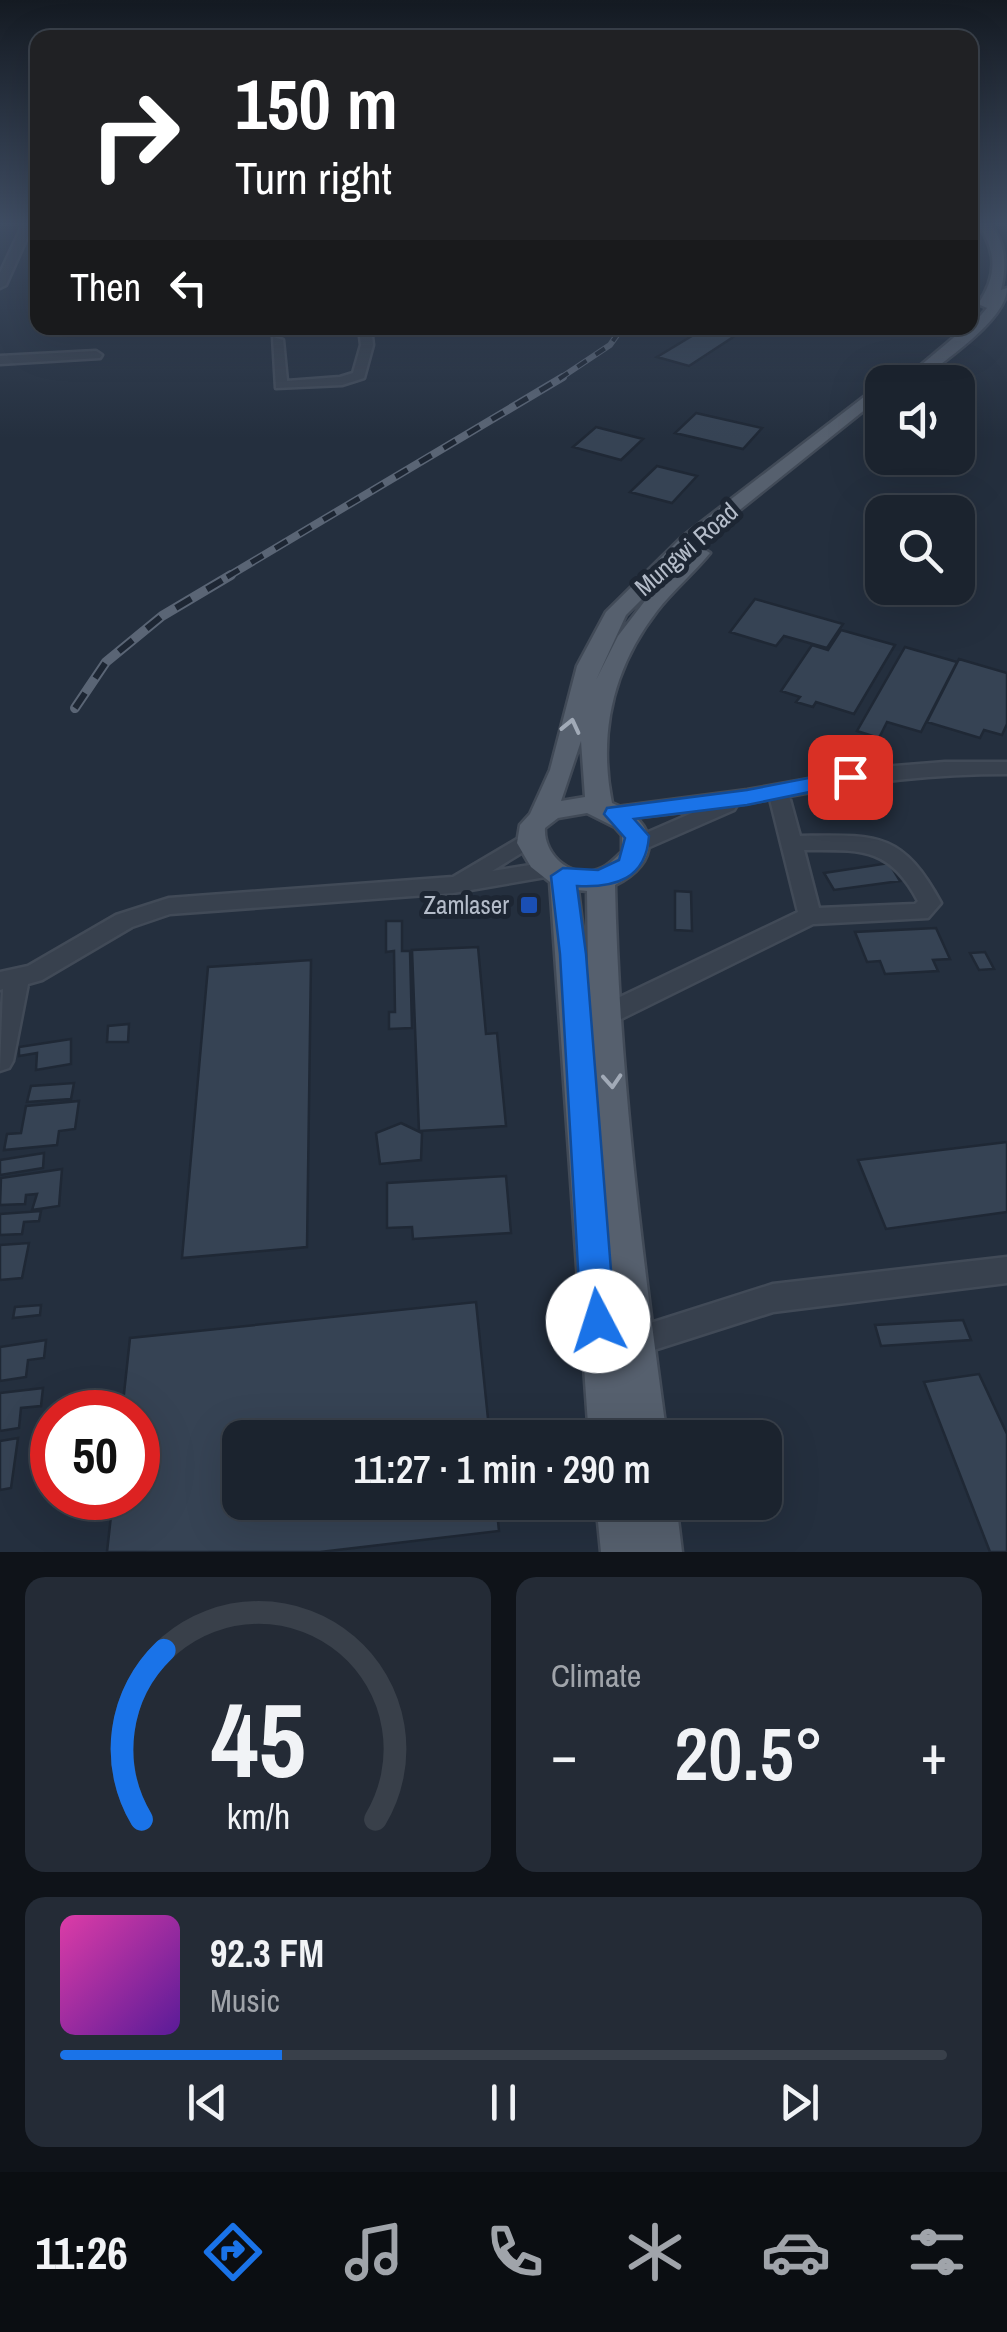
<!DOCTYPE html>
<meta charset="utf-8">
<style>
body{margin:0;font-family:"Archivo Narrow",sans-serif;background:#242b36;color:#f1f3f6;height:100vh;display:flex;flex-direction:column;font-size:38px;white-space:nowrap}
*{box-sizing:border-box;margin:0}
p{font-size:32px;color:#a0a4aa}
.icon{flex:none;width:55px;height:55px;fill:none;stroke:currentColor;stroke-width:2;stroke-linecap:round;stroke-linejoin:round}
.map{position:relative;height:1552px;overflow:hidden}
.details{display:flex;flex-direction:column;gap:25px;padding:25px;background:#0f1319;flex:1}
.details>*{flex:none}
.banner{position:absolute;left:30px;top:30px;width:948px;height:305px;border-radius:20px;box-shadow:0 10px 40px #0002,0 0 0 2px #39404a;background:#202124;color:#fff;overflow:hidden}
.controls{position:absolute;left:865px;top:365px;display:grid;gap:20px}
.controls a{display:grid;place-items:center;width:110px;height:110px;border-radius:20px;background:#1b232e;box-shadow:0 10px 40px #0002,0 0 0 2px #39404a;font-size:50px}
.speed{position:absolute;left:30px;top:1390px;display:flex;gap:20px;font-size:50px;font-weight:700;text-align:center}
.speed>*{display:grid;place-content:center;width:130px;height:130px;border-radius:50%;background:#1b232e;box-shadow:0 10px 40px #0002,0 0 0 2px #39404a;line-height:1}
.speed .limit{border:15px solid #d22;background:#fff;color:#111}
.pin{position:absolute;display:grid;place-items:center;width:85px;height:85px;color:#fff;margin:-42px;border-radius:20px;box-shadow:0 5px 15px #0006}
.me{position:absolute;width:110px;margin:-55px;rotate:355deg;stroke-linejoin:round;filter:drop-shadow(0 0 8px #0008)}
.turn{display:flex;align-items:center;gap:35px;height:210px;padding:0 40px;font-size:45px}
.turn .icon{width:130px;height:130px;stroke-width:2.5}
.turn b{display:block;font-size:70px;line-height:85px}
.then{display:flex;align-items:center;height:95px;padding:0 40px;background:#0003;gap:20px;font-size:38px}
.big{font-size:75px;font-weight:600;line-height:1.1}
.details .widget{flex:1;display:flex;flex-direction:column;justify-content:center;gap:15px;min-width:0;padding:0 35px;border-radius:20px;background:#242b36}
.details .dial{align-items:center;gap:0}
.dial svg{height:260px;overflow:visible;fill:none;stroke:#39404a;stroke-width:7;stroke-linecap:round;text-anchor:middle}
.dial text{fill:#f1f3f6;stroke:none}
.song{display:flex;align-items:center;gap:30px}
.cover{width:120px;height:120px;border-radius:15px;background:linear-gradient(135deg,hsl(320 70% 55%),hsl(270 70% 35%))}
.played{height:10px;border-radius:5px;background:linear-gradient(90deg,#1a73e8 25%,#39404a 25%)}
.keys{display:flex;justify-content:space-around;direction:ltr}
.heat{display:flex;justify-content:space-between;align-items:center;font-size:55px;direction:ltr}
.details .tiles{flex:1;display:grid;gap:25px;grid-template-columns:1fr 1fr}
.widget:last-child{grid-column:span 2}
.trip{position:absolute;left:222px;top:1420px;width:560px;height:100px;border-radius:20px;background:#1b232e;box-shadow:0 10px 40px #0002,0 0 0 2px #39404a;font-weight:600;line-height:100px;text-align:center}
.dock{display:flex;height:160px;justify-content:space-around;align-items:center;background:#0b0e12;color:#a0a4aa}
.dock .icon{width:70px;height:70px}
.dock .active{color:#1a73e8}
.dock b{font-size:45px;color:#f1f3f6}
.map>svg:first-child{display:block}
</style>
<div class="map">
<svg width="1007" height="1552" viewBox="0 0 1007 1552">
<rect width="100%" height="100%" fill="#242f3e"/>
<path fill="#364354" stroke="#1f2835" stroke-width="2.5" d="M705 328H747L689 366 657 357Z
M696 413 762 428 743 449 675 433Z
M596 427 643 439 621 460 573 447Z
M657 466 697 476 672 503 630 492Z
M755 599 843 624 827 648 784 636 776 646 730 632Z
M841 630 895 645 854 714 816 702 813 707 796 702 800 697 781 691 812 645 828 650Z
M905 647 957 662 921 732 887 722 879 738 857 731Z
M959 659 1007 673V724L1002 735 984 730 980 738 927 722Z
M889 863 900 881 834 890 824 873Z
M675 891 691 892 692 931 675 930Z
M386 921H402V951H410L412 1028 389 1029V1012H395L394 951 386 952Z
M936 928 950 959 933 960 938 971 885 974 880 961 867 962 855 932Z
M478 947 486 1034 497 1033 506 1126 419 1131 412 950Z
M985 952 994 969 979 970 970 953Z
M311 960 307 1247 182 1258 208 967Z
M129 1024 128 1042H107L108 1026Z
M71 1039V1064L36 1070 37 1053 19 1056V1047Z
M74 1083 71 1099 27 1102 31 1086Z
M79 1101 75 1129 59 1131 57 1145 4 1150 7 1134 21 1133 26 1106Z
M401 1123 422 1133 421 1160 380 1164 376 1133Z
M1007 1142V1212L886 1229 858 1160Z
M44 1153 43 1168 0 1175V1160Z
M62 1169 59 1206 32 1210 37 1194 26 1195 25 1204 0 1205 1 1178Z
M506 1176 511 1233 413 1239 412 1227 387 1228V1183Z
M41 1211 39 1221 24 1222 22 1234 0 1235V1214Z
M29 1243 22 1278 0 1280V1245Z
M476 1302 490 1438H240V1502H496L499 1531 320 1552H107L113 1498H138V1412H122L130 1338Z
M41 1305 40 1315 13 1318 15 1307Z
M963 1320 971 1340 881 1346 875 1325Z
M46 1340 44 1358 28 1360 26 1377 0 1381V1347Z
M979 1374 1007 1434V1552H990L924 1382Z
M43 1388 41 1406 21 1408 19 1428 0 1431V1393Z
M18 1438 11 1488 0 1490V1441Z"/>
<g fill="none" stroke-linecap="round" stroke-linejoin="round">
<g stroke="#414a57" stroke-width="5">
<path id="minor" d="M24 222H34L6 285 0 288V273Z
M359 328H371L373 345 364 378 342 385 276 388 273 337 283 340 287 381 340 377 353 373 361 345Z
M96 351 102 355 100 358 0 364V356Z
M945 762H1007V774C933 774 862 782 789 796L800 836C876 835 902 831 941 903L928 918 813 924 615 1022 606 1024 597 1022 594 1015 597 1008 798 912 770 799 737 805 734 810 638 852 630 850 627 845 630 840 699 810 616 820 609 818 606 813 609 808 747 790 870 768ZM804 850C860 850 889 846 918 901L915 904 819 908Z
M529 832 540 839 536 844 492 871 549 862 557 865 560 870 557 875 453 893 170 914 132 927 42 980 28 984 13 1061 9 1068 0 1071 3 989 0 990V972L28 966 116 915 169 898 453 877Z
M1007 1257V1283L773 1312 635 1356 624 1352 620 1342 624 1332 635 1328 773 1284Z"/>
</g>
<g stroke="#414a57" stroke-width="5">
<path id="major" d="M976 222H989C1006 243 1007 264 1001 290L1007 288C1007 320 943 361 918 382H901L965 328H970L987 308 978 304C998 275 997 250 976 222Z
M882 383V396L696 545 683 558 700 547 710 553C694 573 673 590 657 611 613 668 598 733 612 803 660 822 661 863 615 885 619 1070 642 1254 667 1438H589L550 882 531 867 517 843 520 825 530 814 550 770 577 666 606 612 682 537ZM661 580 618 636 596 680 626 615ZM581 741 585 797 561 801ZM587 813 615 827 622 835V852C616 857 609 865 602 868 574 882 543 856 545 828L558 818ZM578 890 587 891 588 971Z
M596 1502H676L682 1552H601Z"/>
</g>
<use href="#minor" fill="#38414e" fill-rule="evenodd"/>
<use href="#major" fill="#56606e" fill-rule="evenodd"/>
<g stroke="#5a6575" stroke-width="6">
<path id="rail-far2" d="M559 379 610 345 622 328"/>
</g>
<g stroke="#5a6575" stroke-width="8">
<path id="rail-far1" d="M227 577 563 377"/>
</g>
<g stroke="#5a6575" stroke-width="10">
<path id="rail" d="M75 708 106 662 162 616 231 575"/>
</g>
<use href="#rail-far2" stroke="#1d2633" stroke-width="4" stroke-dasharray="11" stroke-linecap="butt"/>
<use href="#rail-far1" stroke="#1d2633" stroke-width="5" stroke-dasharray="14" stroke-linecap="butt"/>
<use href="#rail" stroke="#1d2633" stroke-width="6" stroke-dasharray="18" stroke-linecap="butt"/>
</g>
<defs><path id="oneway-chevron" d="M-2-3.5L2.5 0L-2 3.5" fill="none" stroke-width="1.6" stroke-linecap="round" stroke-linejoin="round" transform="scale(2.5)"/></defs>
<g stroke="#a1aab7">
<use href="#oneway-chevron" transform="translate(571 726) rotate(-77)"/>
<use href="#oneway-chevron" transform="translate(612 1081) rotate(86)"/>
</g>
<linearGradient id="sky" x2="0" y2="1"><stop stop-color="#141a22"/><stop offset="0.51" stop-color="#3f4d63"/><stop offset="1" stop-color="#3f4d63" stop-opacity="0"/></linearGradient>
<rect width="1007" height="439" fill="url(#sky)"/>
<path fill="#1a73e8" stroke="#114b97" stroke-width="2.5" d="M850 770 862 777 858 782 747 805 634 819 649 836C646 879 615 888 577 886L586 954 615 1321 610 1332 598 1337 586 1332 581 1321 560 954 551 876 563 868 598 870 619 860 625 838 604 814 607 808 747 790Z"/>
<rect fill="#1a4fb4" stroke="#1d2633" stroke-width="4" x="519" y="895" width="20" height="20" rx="5"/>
<g text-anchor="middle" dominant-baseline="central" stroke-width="10" stroke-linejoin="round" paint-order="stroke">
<g font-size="25" fill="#b4bcc9" stroke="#1d2633">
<text transform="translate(686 549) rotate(-41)">Mungwi Road</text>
</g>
<g font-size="25" fill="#b4bcc9" stroke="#1d2633" text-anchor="end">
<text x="509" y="905">Zamlaser</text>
</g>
</g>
</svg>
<div class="controls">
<a><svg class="icon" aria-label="sound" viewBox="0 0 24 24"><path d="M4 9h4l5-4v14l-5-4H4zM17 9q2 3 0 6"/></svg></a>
<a><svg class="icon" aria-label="search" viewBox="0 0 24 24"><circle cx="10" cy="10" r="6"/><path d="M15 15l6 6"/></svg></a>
</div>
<div class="speed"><div class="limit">50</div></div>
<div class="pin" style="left:850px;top:777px;background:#d93025"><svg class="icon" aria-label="arrive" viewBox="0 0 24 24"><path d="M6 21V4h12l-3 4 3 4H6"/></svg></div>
<svg class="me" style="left:598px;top:1321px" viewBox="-20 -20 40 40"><circle r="19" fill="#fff"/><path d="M0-13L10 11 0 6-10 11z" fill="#1a73e8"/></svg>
<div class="trip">11:27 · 1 min · 290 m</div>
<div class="banner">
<div class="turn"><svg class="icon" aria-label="right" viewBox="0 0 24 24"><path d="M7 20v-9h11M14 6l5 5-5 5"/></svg><div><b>150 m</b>Turn right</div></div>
<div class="then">Then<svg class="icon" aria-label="left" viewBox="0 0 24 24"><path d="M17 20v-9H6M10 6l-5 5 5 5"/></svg></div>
</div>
</div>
<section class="details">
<div class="tiles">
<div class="widget dial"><svg viewBox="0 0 100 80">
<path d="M14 69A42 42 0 1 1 86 69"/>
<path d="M14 69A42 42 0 0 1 21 17" stroke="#1a73e8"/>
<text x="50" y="56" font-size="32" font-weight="700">45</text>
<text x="50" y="72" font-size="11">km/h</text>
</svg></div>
<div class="widget"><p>Climate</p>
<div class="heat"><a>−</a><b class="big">20.5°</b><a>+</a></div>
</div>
<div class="widget">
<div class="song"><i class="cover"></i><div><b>92.3 FM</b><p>Music</p></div></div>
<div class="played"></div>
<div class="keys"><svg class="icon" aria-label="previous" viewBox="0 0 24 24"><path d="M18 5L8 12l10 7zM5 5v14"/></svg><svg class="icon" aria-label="pause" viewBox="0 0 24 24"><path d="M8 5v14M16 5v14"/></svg><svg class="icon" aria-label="next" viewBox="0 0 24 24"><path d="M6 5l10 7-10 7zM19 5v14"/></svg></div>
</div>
</div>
</section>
<nav class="dock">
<b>11:26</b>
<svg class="icon active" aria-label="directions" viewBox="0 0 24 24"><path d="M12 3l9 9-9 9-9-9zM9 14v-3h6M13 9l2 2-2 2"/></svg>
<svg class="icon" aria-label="music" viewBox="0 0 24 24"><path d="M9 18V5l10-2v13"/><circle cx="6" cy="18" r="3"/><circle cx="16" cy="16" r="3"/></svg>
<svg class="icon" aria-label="phone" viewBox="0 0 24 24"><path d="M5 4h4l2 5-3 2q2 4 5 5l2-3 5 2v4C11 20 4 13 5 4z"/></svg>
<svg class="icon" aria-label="climate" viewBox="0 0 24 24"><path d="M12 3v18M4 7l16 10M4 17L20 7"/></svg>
<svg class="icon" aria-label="car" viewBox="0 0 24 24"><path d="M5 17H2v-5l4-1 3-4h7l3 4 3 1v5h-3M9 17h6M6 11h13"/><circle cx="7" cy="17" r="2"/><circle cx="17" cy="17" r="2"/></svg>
<svg class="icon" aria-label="filters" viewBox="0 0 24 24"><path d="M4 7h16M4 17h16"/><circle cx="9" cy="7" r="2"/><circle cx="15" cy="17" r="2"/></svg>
</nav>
